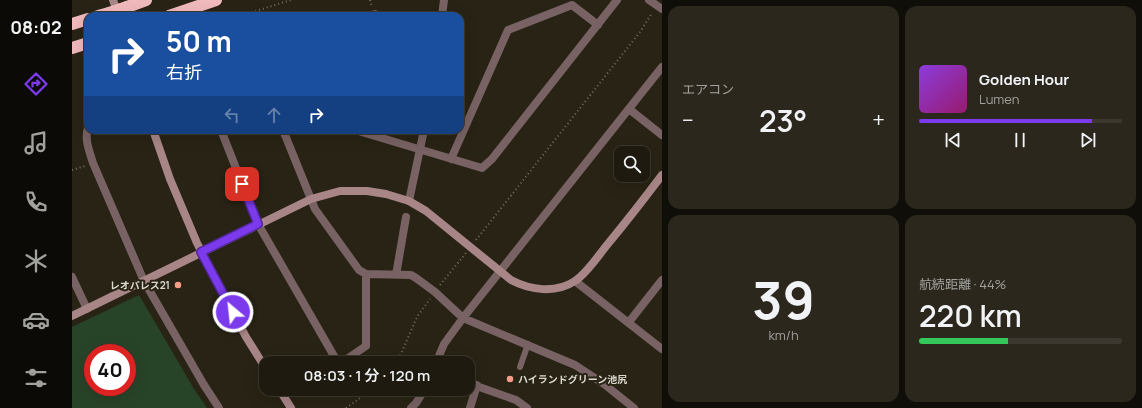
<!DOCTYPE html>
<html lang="ja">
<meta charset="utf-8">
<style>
body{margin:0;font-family:Manrope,"Noto Sans JP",sans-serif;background:#2b271d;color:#f1f3f6;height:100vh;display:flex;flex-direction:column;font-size:15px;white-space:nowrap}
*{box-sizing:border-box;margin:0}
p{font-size:13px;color:#a1a19e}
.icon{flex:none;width:22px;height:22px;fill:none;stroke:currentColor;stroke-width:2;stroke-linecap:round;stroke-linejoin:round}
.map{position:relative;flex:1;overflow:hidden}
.drawer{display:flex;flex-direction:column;gap:6px;padding:6px;background:#100e08;width:480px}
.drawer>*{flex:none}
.guide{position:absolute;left:12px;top:12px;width:380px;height:122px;border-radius:12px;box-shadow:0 4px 16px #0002,0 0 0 1px #3c382f;background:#1a4fa0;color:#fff;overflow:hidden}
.fabs{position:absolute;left:542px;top:146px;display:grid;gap:8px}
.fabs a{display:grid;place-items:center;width:36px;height:36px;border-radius:8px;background:#1e1a0f;box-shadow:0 4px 16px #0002,0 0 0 1px #3c382f;font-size:20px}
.speed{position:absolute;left:12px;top:344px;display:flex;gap:8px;font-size:20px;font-weight:700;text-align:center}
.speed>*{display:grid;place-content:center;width:52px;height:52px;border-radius:50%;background:#1e1a0f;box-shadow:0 4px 16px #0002,0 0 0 1px #3c382f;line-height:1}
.speed .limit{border:6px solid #d22;background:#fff;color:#111}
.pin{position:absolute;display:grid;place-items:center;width:34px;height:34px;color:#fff;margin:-17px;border-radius:8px;box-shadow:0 2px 6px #0006}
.me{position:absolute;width:44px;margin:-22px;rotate:332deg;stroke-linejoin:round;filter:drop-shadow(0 0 3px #0008)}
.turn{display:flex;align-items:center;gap:14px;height:84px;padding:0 16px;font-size:18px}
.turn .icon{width:52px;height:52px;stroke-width:2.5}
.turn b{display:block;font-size:28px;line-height:34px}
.lanes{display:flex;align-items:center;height:38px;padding:0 16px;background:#0003;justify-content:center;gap:20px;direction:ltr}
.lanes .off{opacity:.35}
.big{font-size:30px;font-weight:600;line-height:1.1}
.drawer .widget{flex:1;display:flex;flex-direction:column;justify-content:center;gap:6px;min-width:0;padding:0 14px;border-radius:12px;background:#2b271d}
.drawer .dial{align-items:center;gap:0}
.dial b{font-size:52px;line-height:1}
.song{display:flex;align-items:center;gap:12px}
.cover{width:48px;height:48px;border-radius:6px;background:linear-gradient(135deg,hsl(270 70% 55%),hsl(320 70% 35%))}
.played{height:4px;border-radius:2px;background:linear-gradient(90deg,#7c3aed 85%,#3c382f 85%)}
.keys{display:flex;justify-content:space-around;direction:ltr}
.heat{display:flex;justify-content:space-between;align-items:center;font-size:22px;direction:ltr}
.charge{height:6px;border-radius:3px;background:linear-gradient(90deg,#34c759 44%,#3c382f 0)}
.drawer .tiles{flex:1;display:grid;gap:6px;grid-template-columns:repeat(2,1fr)}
.trip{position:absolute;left:187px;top:356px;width:216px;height:40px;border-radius:12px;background:#1e1a0f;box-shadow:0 4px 16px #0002,0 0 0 1px #3c382f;font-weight:600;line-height:40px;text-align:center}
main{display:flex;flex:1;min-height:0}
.tab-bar{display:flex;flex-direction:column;width:72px;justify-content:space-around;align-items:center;background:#0c0a06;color:#a1a19e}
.tab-bar .icon{width:28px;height:28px}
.tab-bar .selected{color:#7c3aed}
.tab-bar b{font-size:18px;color:#f1f3f6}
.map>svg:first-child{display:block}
</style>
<main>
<nav class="tab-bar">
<b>08:02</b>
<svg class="icon selected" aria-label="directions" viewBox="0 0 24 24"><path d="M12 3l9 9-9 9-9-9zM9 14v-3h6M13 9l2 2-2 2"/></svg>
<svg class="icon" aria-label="music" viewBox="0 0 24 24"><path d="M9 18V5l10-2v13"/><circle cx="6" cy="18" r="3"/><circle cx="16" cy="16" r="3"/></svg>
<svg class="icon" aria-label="phone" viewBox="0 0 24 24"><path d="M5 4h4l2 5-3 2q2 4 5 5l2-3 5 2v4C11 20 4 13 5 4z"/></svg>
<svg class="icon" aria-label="climate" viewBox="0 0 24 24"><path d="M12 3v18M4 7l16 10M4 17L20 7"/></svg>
<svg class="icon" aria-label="car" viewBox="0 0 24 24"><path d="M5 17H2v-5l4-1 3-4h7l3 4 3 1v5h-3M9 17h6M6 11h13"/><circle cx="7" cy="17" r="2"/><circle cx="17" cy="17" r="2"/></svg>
<svg class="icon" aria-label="filters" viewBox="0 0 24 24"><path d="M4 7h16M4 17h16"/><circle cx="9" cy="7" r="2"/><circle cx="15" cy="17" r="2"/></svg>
</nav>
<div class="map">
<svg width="590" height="408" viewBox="0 0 590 408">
<rect width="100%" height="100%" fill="#282314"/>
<path fill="#284428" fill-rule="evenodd" d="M67 295 122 389 135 408H0V327ZM21 353H55V387H21Z"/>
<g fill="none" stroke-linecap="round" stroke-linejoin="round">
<path stroke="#747063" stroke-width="2" stroke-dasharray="1 3" stroke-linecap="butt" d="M298 0 300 7
M168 16 219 0
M0 170 13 166
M404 240 568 32 580 13
M368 285 394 253
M325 363 345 317 358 299
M274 408 301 389"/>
<path stroke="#786263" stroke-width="6" d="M448 367 456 344"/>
<path stroke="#786263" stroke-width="8" d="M577 0 590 9
M297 16 303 14V16
M370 16 372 0
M557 109 590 135
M16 128C12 139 18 153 21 163L72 281 132 385 147 408
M149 130 186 224 266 363
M211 130 243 209 287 270 294 274 339 275 344 278 363 292 391 318 503 365 532 384 562 408
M283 130 410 168 420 159 545 0
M379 159 436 30 500 5 526 25
M337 201 352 130
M324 275 334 217
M0 277 15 309
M503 281 590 349
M557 322 590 280
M269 363 294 346V274
M364 363 372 344 391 318 590 67
M396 383 444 400 455 408
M339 408 344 403 353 389
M398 408 405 385"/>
<path stroke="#a88587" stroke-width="8" d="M41 0 46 14
M81 130 98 179 125 243 174 337 194 369
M0 316 239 199 268 191H295L314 194 337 201 354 211 439 280C458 290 483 294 503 281 515 273 526 256 535 245 554 222 572 199 590 175
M207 389 219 408"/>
<path stroke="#f0b9bc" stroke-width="12" d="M55 7 74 0
M26 16 37 13
M97 16 144 0
M0 24 16 19
M0 48 16 43"/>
<path stroke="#f0b9bc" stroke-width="12" d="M37 13 55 7"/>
</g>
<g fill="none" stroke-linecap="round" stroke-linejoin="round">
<g stroke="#51269a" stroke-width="10">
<path id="route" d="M161 312 129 252 186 224 170 184"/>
</g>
<use href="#route" stroke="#7c3aed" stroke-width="7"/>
</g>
<g fill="#f49e89" stroke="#282314" stroke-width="1.5">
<circle cx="106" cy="285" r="4"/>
<circle cx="438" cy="379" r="4"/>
</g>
<g text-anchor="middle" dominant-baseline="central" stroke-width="4" stroke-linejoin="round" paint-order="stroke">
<g font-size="10" font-weight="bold" fill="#dbd8ce" stroke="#282314" text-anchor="end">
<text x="98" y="285">レオパレス21</text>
<text x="446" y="379" text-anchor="start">ハイランドグリーン池尻</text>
</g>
</g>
</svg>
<div class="fabs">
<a><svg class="icon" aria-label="search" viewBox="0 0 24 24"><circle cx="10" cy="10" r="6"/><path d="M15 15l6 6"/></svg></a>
</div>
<div class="speed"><div class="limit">40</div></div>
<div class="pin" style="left:170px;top:184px;background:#d93025"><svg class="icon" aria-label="arrive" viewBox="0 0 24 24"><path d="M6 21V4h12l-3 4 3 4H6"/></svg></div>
<svg class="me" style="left:161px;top:312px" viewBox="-20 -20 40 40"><circle r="17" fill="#7c3aed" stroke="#fff" stroke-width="3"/><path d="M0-11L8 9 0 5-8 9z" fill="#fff"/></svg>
<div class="trip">08:03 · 1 分 · 120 m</div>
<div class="guide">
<div class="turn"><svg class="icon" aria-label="right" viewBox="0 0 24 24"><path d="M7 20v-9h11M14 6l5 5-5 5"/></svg><div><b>50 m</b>右折</div></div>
<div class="lanes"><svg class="icon off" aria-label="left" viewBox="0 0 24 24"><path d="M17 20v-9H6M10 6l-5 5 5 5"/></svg><svg class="icon off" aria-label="ahead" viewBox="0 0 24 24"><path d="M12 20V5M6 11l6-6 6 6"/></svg><svg class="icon" aria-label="right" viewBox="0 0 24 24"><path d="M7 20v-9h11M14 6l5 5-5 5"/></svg></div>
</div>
</div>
<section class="drawer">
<div class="tiles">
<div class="widget"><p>エアコン</p>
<div class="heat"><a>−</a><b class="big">23°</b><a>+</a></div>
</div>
<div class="widget">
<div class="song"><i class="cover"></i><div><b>Golden Hour</b><p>Lumen</p></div></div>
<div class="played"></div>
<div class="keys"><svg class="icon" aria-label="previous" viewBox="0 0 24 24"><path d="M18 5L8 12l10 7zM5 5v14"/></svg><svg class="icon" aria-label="pause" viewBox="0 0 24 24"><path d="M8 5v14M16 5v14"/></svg><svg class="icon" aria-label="next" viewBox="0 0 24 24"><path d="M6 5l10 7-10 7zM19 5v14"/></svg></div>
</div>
<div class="widget dial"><b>39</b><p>km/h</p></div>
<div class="widget"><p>航続距離 · 44%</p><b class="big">220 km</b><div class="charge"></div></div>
</div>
</section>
</main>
